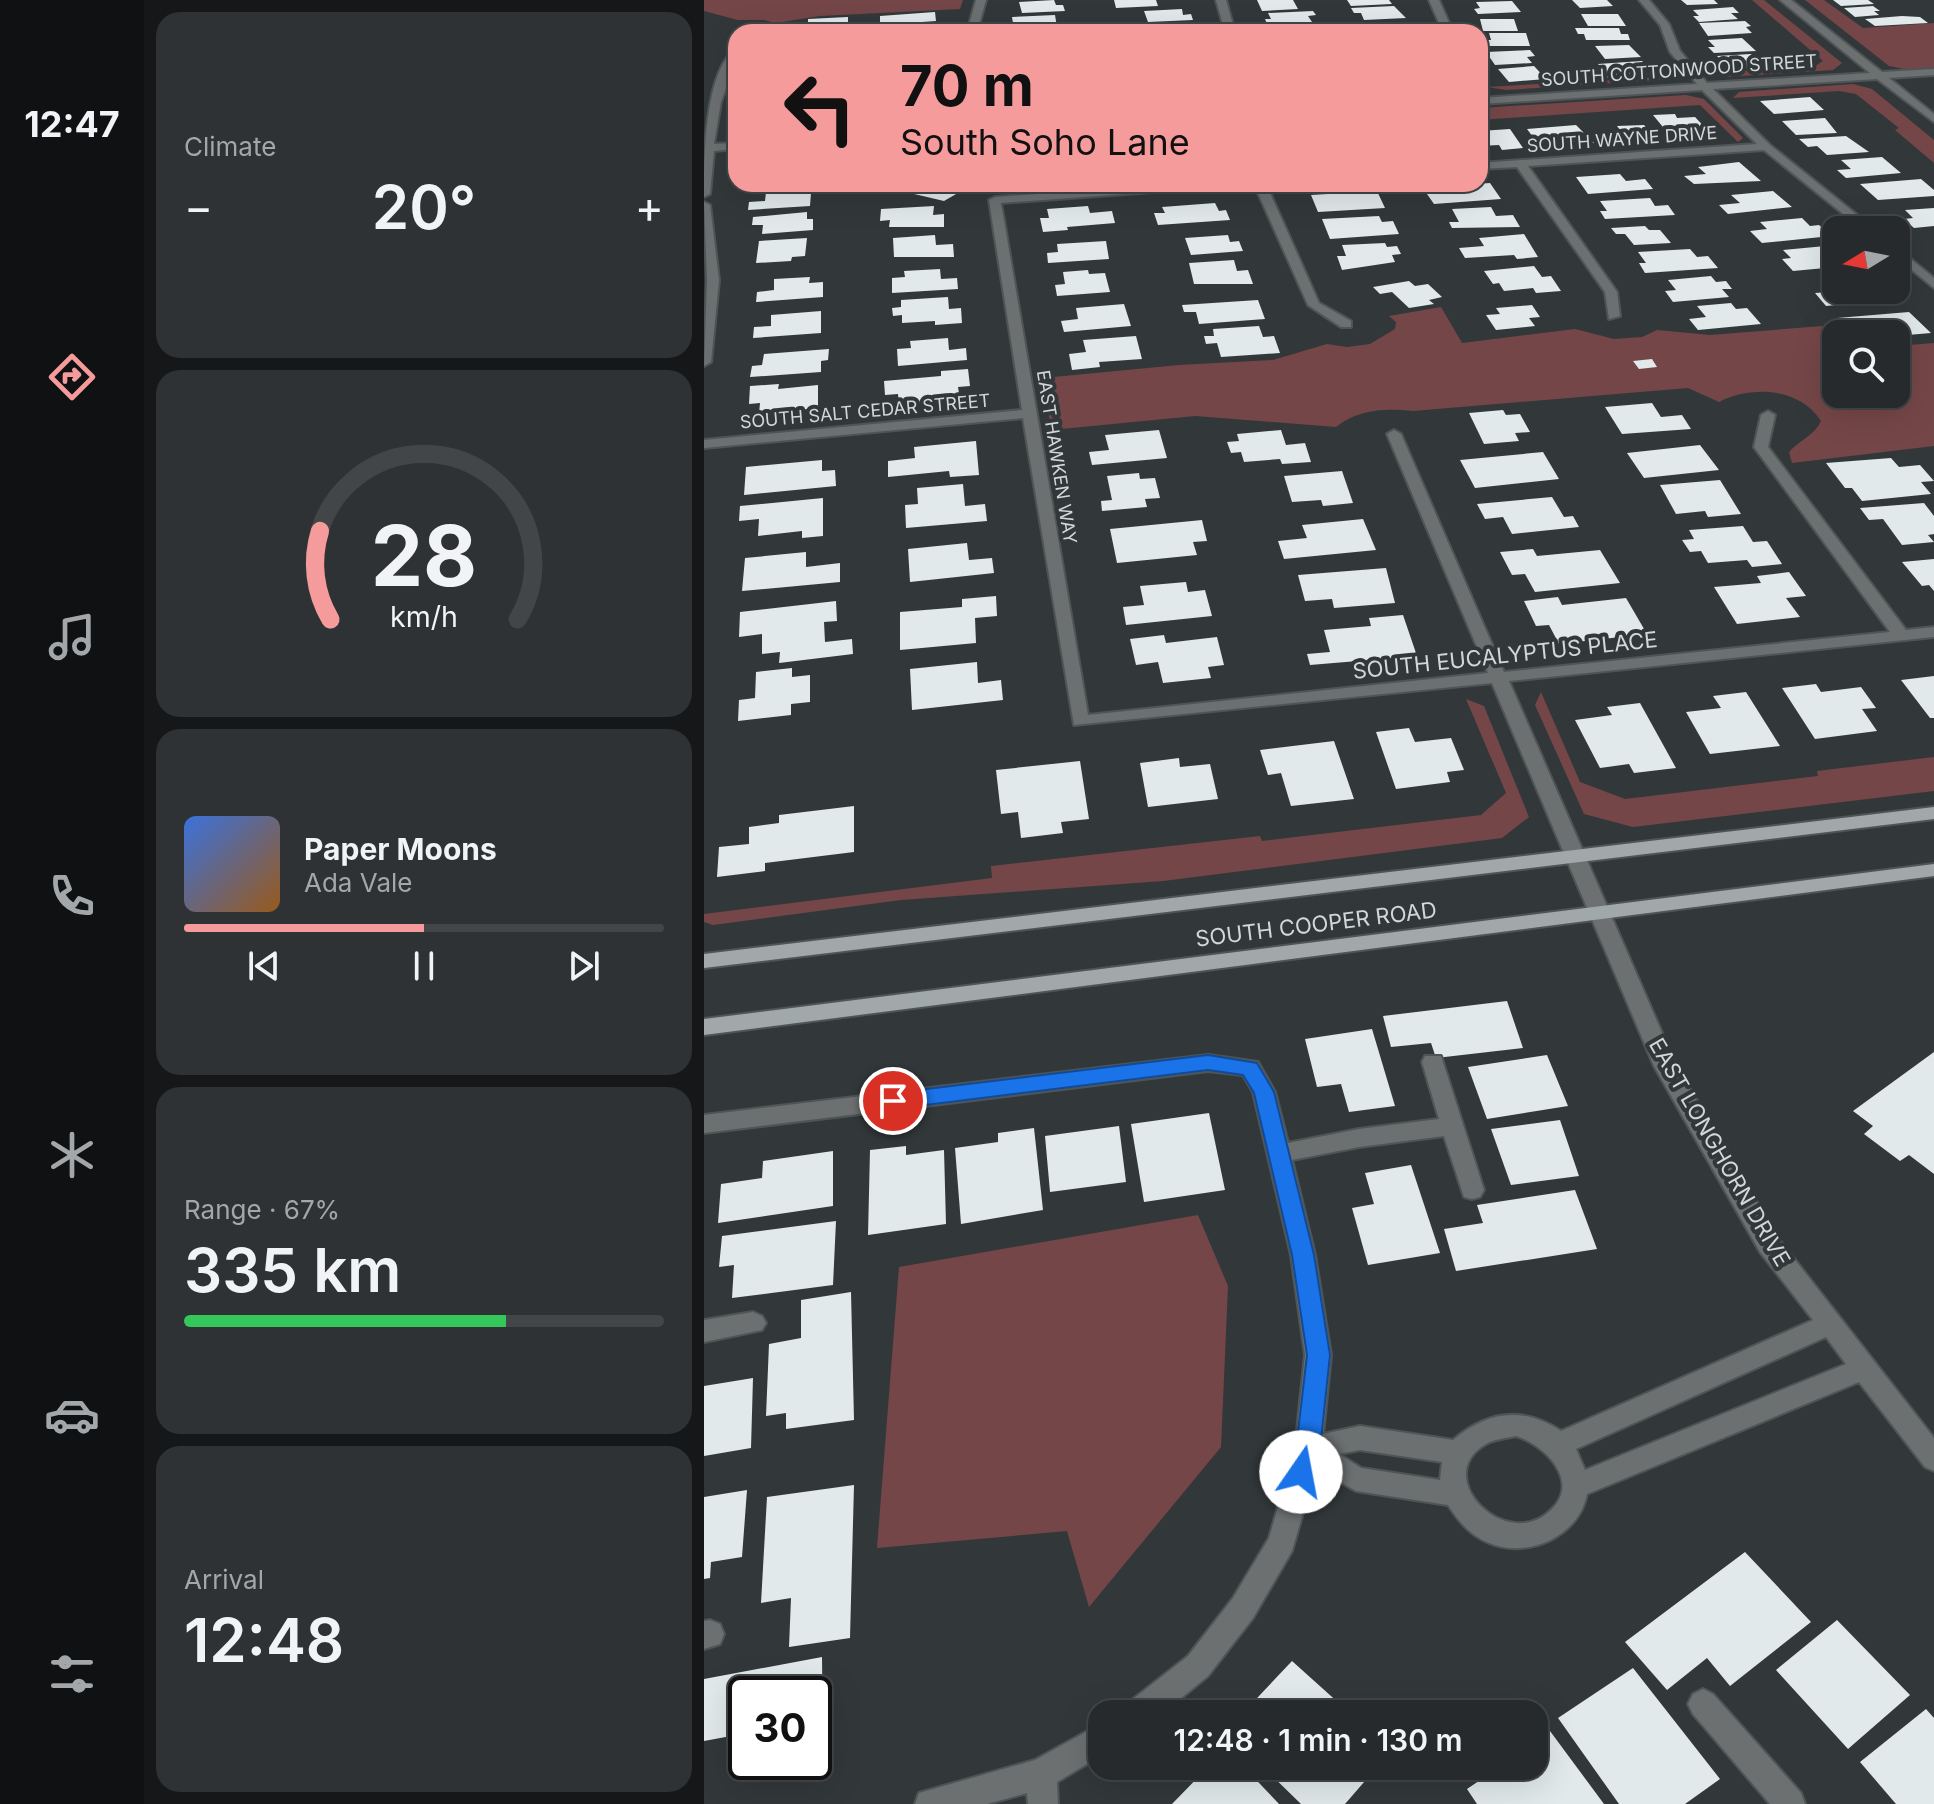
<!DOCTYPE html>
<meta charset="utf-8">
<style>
body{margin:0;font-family:Inter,sans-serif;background:#2e3234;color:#f1f3f6;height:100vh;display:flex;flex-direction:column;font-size:30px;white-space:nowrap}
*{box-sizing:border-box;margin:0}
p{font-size:26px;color:#a4a7a9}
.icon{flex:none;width:44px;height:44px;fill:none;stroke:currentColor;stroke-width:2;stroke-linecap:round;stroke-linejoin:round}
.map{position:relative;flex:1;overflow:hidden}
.sheet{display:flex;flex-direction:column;gap:12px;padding:12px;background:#151718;width:560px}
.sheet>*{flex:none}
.hud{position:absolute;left:24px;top:24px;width:760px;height:168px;border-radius:24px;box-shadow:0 8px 32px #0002,0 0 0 2px #424648;background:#f59b9c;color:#111;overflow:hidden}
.needle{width:52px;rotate:260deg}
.tools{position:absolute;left:1118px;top:216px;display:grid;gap:16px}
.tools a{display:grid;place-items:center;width:88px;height:88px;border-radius:16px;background:#262a2c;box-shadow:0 8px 32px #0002,0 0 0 2px #424648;font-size:40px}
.speed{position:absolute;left:24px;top:1676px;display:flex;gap:16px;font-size:40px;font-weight:700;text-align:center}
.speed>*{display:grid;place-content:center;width:104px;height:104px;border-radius:50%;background:#262a2c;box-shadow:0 8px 32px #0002,0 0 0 2px #424648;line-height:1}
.speed .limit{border:4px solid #111;border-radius:12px;background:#fff;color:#111}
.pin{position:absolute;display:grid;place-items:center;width:68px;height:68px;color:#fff;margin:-34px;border:4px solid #fff;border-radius:50%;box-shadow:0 2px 8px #0007}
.me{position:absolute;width:88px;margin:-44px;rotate:12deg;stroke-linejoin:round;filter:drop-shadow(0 0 6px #0008)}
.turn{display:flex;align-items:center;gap:28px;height:168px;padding:0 40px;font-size:36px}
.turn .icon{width:104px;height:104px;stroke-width:2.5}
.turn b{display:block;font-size:56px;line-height:68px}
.big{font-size:60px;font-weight:600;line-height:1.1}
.sheet .widget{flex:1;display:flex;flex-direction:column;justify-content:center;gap:12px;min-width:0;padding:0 28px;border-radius:24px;background:#2e3234}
.sheet .dial{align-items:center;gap:0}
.dial svg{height:208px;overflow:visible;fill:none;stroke:#424648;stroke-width:7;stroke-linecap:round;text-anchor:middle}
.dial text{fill:#f1f3f6;stroke:none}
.song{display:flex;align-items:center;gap:24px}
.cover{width:96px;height:96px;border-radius:12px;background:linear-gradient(135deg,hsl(220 70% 55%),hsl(30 70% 35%))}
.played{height:8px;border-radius:4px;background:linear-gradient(90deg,#f59b9c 50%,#424648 50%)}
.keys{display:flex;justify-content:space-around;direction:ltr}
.heat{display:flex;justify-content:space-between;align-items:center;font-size:44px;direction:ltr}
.charge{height:12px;border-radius:6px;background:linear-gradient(90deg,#34c759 67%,#424648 0)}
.trip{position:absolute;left:384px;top:1700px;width:460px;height:80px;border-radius:24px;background:#262a2c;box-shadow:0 8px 32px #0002,0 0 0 2px #424648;font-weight:600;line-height:80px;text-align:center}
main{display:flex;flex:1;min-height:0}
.tab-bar{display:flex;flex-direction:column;width:144px;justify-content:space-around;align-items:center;background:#0f1112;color:#a4a7a9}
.tab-bar .icon{width:56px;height:56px}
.tab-bar .selected{color:#f59b9c}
.tab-bar b{font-size:36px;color:#f1f3f6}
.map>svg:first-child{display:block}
</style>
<main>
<nav class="tab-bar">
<b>12:47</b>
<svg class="icon selected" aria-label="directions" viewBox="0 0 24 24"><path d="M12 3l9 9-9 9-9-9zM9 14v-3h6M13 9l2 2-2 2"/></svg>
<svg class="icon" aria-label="music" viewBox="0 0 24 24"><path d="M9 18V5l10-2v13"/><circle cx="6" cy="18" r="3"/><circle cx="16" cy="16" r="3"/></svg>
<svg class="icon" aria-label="phone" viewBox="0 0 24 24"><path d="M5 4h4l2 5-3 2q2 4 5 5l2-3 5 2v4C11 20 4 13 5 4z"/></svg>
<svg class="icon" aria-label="climate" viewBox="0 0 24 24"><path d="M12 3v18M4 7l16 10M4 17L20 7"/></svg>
<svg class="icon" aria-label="car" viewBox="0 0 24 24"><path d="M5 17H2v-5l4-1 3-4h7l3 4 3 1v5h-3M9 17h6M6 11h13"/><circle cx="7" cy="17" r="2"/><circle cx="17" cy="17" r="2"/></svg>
<svg class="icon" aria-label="filters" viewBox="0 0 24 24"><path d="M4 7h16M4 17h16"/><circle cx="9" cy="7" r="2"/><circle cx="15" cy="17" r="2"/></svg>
</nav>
<section class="sheet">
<div class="widget"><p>Climate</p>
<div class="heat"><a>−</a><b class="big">20°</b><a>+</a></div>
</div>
<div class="widget dial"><svg viewBox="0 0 100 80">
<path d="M14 69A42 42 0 1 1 86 69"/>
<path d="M14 69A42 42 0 0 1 10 35" stroke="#f59b9c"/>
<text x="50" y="56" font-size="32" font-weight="700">28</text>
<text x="50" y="72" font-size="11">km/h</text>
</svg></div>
<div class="widget">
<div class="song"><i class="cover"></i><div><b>Paper Moons</b><p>Ada Vale</p></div></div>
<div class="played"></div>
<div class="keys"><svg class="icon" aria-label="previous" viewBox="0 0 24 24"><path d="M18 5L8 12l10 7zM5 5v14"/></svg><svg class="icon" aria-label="pause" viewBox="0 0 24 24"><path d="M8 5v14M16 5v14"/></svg><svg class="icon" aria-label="next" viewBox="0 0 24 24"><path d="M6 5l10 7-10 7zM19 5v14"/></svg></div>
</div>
<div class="widget"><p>Range · 67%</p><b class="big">335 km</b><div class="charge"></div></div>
<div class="widget"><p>Arrival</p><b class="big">12:48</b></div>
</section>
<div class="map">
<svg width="1230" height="1804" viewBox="0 0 1230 1804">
<rect width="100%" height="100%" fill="#32383a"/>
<path fill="#754647" d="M0 0H259L256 9 116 16 72 23 60 20H34L0 11Z
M1048 0H1060L1138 63 1129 70 1021 77 1006 73 1111 66 1119 61Z
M1101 0H1120L1159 28 1230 23V68L1205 70 1185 66Z
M974 76 969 79 802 90 783 87Z
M1149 84 1168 89 1230 140V163L1191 130 1195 128 1152 94 1135 91 1029 98 1035 92Z
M982 95 1000 99 1039 138 1034 142 996 105 776 120V108Z
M737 307 758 343 871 329 910 339 938 337 953 330 1006 335 1118 326 1132 339V394H1192V346L1230 343V446L1088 463 1085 452C1096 440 1111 435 1117 421 1096 388 1048 385 1015 402L984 388 709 411C682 408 654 409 632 427L491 416 347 430 339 378 475 365 569 360 623 344 643 347 666 344 691 329 692 322 685 316Z
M837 692 876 782 921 799 1114 776 1113 771 1230 757V791L929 827 880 814 831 705Z
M762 699 780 706 825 817 798 838 459 881 197 900 9 925 0 922V914L288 878 287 866 556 836 558 841 777 815 802 793Z
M494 1215 524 1286 517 1447 385 1607 363 1531 173 1548 195 1267Z"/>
<path fill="#e1e9eb" d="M350 0 352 5H359L361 11 318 13 315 2Z
M410 0H452L454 6 412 8Z
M553 0H589L594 9 558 11Z
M643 0H685L688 4 647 6Z
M868 0H903L909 6 876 8Z
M977 0H1010L1014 4 983 5Z
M1129 0H1164L1170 4 1137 6Z
M808 1 817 12 774 14 770 9 776 8 772 2Z
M690 6 702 18 660 20 657 13H650L647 8Z
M1169 6 1176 11H1170L1175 15 1151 17 1140 8Z
M1029 7 1035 13H1027L1034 19 995 22 989 16H995L989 10Z
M478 9 479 15 487 14 489 20 444 22 440 11Z
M609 11 612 15 604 16 608 22 563 24 561 19H567L564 13Z
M231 12 232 21 176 25V16Z
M877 14H914L922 26H884Z
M351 15 353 27 318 29 317 22 309 23 308 17Z
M1198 16 1216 17 1224 23 1171 26 1161 19Z
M144 17V25L92 28 93 22H104V19Z
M776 19H810L814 31H779Z
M1041 21 1047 26 1042 27 1048 33 1004 36 995 23Z
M477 22 479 28H485L487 32H433L431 25Z
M219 24 220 27H230V32H178V26Z
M668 24H704L705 32H669Z
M871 28H915L917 34H924L926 40H882L880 34H874Z
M785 33H822L826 46H783L781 40H787Z
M1038 38 1052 51 1010 53 1004 47H1011L1004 40Z
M925 45 937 57 901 59 891 46Z
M826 50 831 56 823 57 828 63 791 65 782 52Z
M1047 54 1062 67 1027 69 1013 56Z
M938 61 944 67 937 68 943 75 899 78 894 72 901 71 894 64Z
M830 66 842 79 805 82 794 69Z
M1106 97 1120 110 1070 114 1056 101Z
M971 114 973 118 991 117 1007 134 968 138 949 115Z
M1121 118 1133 133 1092 135 1078 121Z
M872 125 890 143 858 146 854 139 832 141 823 129Z
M940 125 951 137 914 142 905 131 916 130 913 126Z
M806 129 819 148 798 150 795 145 776 146V131Z
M1142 136 1165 152 1123 155 1113 146 1104 147 1095 139Z
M1178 157 1197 173 1142 178 1133 170 1147 169 1137 160Z
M1035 162 1057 181 990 184 980 176 1002 174 994 167Z
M916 174 922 181 941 179 949 189 884 194 872 177Z
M1217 179 1230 190V196L1174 200 1156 184Z
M786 183 797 199 730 204 723 194 746 193 741 186Z
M223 184H256L266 186 240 201 206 193Z
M94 189V194L107 193 106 206 44 210 45 202 61 201 62 192Z
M673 191 681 208 614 212 607 195Z
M1069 191 1088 207 1024 214 1015 205 1036 203 1027 195Z
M946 198 951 206 964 205 971 215 901 219 896 211H903L896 201Z
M511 203 515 211 522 210 526 220 454 225 450 213H461L458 207Z
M230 206 229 215 240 214V227H185L186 220 176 221 177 209Z
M384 206 386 213 408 211 411 223 363 227 364 230 339 232 336 218H345L343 209Z
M787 207 792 216 809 215 816 227 748 228 745 222H755L748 209Z
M1230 208V226L1210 228 1200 219 1209 218 1201 210Z
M103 212V219H109V230L58 234 59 225H48L49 217Z
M675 216 678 222 689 221 695 234 626 239 618 219Z
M1098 218 1106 226 1115 225 1127 236 1058 243 1046 231 1063 229 1056 222Z
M941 226 945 230H956L967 243 930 245 921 234H912L907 228Z
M820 234 834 257 813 259 810 255 761 258 755 248 780 246 775 238Z
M231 235 232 245 249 244 250 257H190L189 238Z
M524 235 526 242 535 241 539 251 487 255 481 238Z
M103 238 101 256 88 257 87 261 52 263 55 241Z
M402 241 405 259 344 263 343 253 354 252 353 244Z
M681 243 683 247 693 246 697 254 688 255 691 262 638 270 633 256H642L638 245Z
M1132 245V267L1089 271 1078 259 1087 258 1079 250Z
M986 249 993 257 1004 256 1014 268 941 273 935 263H942L934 252Z
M530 260 533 271 544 270 549 284H490L485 263Z
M830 266 838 277 847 276 857 291 832 293 829 288 800 291 795 283 789 284 780 271Z
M236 269 237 279 253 278 254 289 188 293V278L201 277 200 271Z
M384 270 385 274 401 273 406 292 353 296 351 285 361 284 359 272Z
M1007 276 1012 282 1022 281 1028 289H1018L1025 297 969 302 961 291 972 290 964 280Z
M106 277 105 283 119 282V297L52 302 53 292 70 290V279Z
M705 281 711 286 724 284 738 297 725 300 730 304 705 308 688 292 676 294 669 287Z
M1132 283V290H1184L1193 299 1122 306 1111 293 1125 292 1117 284Z
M244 297 245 309 257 308 258 323 231 325V321L198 323V315L189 316 188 308 197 307V300Z
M554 300 561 319 495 324 492 312H480L478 305Z
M1027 303 1032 309 1043 308 1057 324 994 330 985 319 1002 317 993 306Z
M420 304 427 326 360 332 357 321 374 319 372 308Z
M828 305 836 317 825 318 831 326 792 330 782 315 796 314 792 308Z
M117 311V333L49 338 50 327 67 326V315Z
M1205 312 1227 333 1192 336 1160 334 1156 330H1144L1133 318Z
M555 326 559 337 570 336 576 353 517 357 513 343 502 344 500 336H510L509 329Z
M432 336 438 359 395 362 396 367 368 370 365 354 382 352 379 340Z
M244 338 245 350 262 348 263 360 194 366 193 349 207 348 206 341Z
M125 349 124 360 117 361V372L46 377 48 366 58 365 60 354Z
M948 359 953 367 935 369 929 361Z
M264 369 266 386 254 387 256 400 195 406 194 394 181 395 180 381 237 376V371Z
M75 384 74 389 114 385V408L55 414 56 403 45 404 46 386Z
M948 403 957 417 978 415 987 429 918 434 901 407Z
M799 410 802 415 816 414 826 432 811 433 815 441 780 444 765 413Z
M455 430 463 458 388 465 385 452 405 450 401 435Z
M577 430 582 445 601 443 607 462 578 464 576 459 540 462 537 452 527 453 523 442 535 441 533 434Z
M272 441 275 475 246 477 245 471 184 477V461L211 458 210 447Z
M996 445 1015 470 940 478 923 453Z
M839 452 855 479 771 488 756 460Z
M1187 458 1195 467 1216 465 1230 481 1217 482 1227 494 1158 501 1148 488H1141L1122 463Z
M118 460V471L131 470 132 486 40 495 42 467Z
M638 471 649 503 619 506 617 500 588 502 580 476Z
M435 473 436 479 451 478 456 498 441 499 443 507 398 511 397 501 408 500 403 476Z
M1016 480 1037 514 1004 517 1001 511 972 514 956 485Z
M259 484 261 506 281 504 283 521 202 528 201 505 214 504 213 488Z
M848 497 860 517 869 516 875 527 808 534 799 517 781 519 773 504Z
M119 498V536L98 538V531L54 536 55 519 35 521 36 506Z
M1220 503 1230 516V534L1224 535 1230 542 1198 545 1179 519 1165 520 1156 508Z
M659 519 672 550 580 559 574 541 603 538 598 525Z
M498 520 503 541 489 542 493 555 413 563 406 529Z
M1039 526 1049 542 1063 541 1078 564 1048 567 1043 560 1004 563 997 551 986 552 978 540 990 539 985 530Z
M263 543 265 560 288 558 290 573 206 582 204 549Z
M829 549 833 556 896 550 916 583 831 592 821 574 808 575 796 552Z
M102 552V567L136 563V582L38 591 41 558Z
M1230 559V591L1225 585 1218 586 1198 562Z
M682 568 691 603 630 608 628 599 601 601 594 575Z
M1085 572 1102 596 1082 598 1096 617 1033 624 1010 587 1057 583 1053 576Z
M482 582 484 592 501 590 508 616 422 625 419 607 440 605 436 586Z
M292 596 293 616 271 618 272 643 196 650V612L258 607V599Z
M854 597 858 605 922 598 943 634 855 644 845 625 832 626 820 601Z
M132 601 133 621 120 622 121 642 148 639 149 654 75 663 76 652 58 654V634L35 637 36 612Z
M699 615 713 656 606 665 603 654 626 652 620 630 667 626 665 618Z
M460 635 462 643 513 637 520 665 504 667 507 678 459 683 454 662 432 665 426 639Z
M273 662 274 683 297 680 299 700 208 710 206 669Z
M88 668V677L106 675V702L87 704V715L34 721 35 700 51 698 52 672Z
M1230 676V718H1226L1197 680Z
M1112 684 1117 692 1157 687 1172 708 1158 709 1173 731 1111 739 1078 688Z
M1042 692 1076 746 1006 754 982 712 1017 708 1009 696Z
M936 703 972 768 930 773 925 764 896 768 871 720 908 715 903 707Z
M705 728 711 742 747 738 760 770 743 772 746 782 692 789 672 732Z
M630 741 650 799 587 806 577 773 564 775 556 750Z
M475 758 476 767 506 764 514 799 444 807 436 763Z
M376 761 385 819 357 822 359 833 317 838 314 812 297 814 292 770Z
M150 806V852L61 863V871L13 877 15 847 45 844V827L75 823V815Z
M803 1001 819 1048 732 1058 727 1043 687 1047 679 1016Z
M668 1029 691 1106 645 1112 637 1084 613 1087 601 1039Z
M1230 1052V1174L1205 1155 1196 1161 1160 1134 1169 1126 1149 1111Z
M843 1055 864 1106 783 1119 764 1067Z
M505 1113 521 1190 440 1202 427 1124Z
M856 1120 875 1176 807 1185 787 1129Z
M415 1126 422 1182 346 1192 341 1136Z
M330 1128 339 1210 257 1224 251 1148 294 1142V1133Z
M202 1146V1155L240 1150 242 1224 164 1235 166 1150Z
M129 1151V1206L14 1223 17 1184 58 1178 59 1161Z
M707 1165 736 1253 664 1265 648 1208 670 1204 661 1173Z
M871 1190 893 1249 752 1271 740 1229 779 1223 773 1205Z
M132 1221 129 1285 28 1298 30 1265 15 1267 18 1236Z
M147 1292 150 1420 82 1429V1413L62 1416 65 1344 97 1338V1300Z
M49 1378 47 1448 0 1456V1386Z
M150 1485 146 1638 85 1647 87 1598 57 1603 63 1497Z
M43 1490 38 1557 7 1562 6 1578 0 1579V1497Z
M1041 1552 1107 1622 1026 1686 1003 1658 963 1690 921 1642Z
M1133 1620 1206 1695 1144 1749 1072 1670Z
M118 1657 119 1748 110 1749V1694H42V1763L27 1766V1736L0 1741V1679Z
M588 1661 647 1714H538Z
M929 1668 1016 1779 981 1804H915L854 1718Z
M1222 1709 1230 1718V1804H1192L1156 1762Z
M846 1731 900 1804H773L763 1789 797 1766H830V1743Z
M505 1766H539L575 1804H468Z
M558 1766H674L641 1804H597Z"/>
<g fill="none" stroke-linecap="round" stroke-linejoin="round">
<g stroke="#4f5556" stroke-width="4">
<path id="minor" d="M272 0H282L273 32H263Z
M512 0H522L531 32H521Z
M725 0H735L749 32H739Z
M935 0H945L965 24 976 51 1003 83 1166 73 1076 0H1087L1178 72 1230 69V75L1185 78 1230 114V122L1173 79 1009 89 1066 145 1172 230H1159L1060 150 824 166 913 292 916 316 905 319 901 292 813 167 776 169V163L1053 144 998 90 776 104V98L993 84 966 52 956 25Z
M41 27 44 28 46 32H36Z
M32 49V61L17 102 10 144 32 143V149L10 151 6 194 0 197C0 162 0 70 32 49Z
M469 184H523L517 187 297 203 384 715 784 673 683 434 690 430 697 434 800 672 1186 632 1050 447 1057 415 1064 411 1071 415 1064 447 1202 630 1230 627V637L805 681 972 1065 1074 1238 1230 1438V1471L1221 1467 1155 1382 883 1494C875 1537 823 1559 785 1543 766 1535 755 1522 744 1505L652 1491 612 1468 588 1551 549 1618 504 1676 458 1714H420L424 1703 484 1656 529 1598 565 1538 591 1449 601 1355 587 1255 549 1092 539 1075 504 1071 0 1133V1115L504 1055 554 1062 571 1092 584 1143 655 1129 735 1119 718 1062 721 1056H737L780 1190 776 1197 768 1199 760 1197 740 1136 655 1147 588 1160 611 1255 627 1355 619 1434 656 1426 749 1440C783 1411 819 1406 857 1431L1109 1320 1056 1252 950 1066 788 683 370 725 319 418 0 448V440L318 410 285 200 291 197ZM1122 1337 1142 1364 881 1470 872 1449ZM812 1436C839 1444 877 1480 848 1509 803 1555 725 1477 782 1444 790 1439 803 1438 812 1436ZM656 1450 738 1462 736 1480 657 1468 635 1454Z
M550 184H562L615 303 647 321V327H637L604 305Z
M0 202 6 205 15 280 7 362 0 366 3 280Z
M1192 247 1230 278V288L1192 257Z
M49 1312 58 1316 62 1323 58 1330 0 1342V1320Z
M6 1620 16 1624 20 1634 16 1644 0 1649V1621Z
M999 1689 1009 1694 1097 1793 1101 1804H1066L989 1714 984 1704 989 1694Z
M398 1723V1755L353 1782 354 1804H324L323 1793 283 1804H211L215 1793 331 1760Z"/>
</g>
<g stroke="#4f5556" stroke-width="4">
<path id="major" d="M1230 807V819L0 968V954Z
M1230 864V876L0 1035V1019Z"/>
</g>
<use href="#minor" fill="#6d7071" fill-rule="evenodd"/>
<use href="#major" fill="#a1a8a9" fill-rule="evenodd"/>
</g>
<path fill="#1a73e8" stroke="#114b97" stroke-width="2" d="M504 1055 553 1063 570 1092 610 1255 626 1355 616 1449 606 1480 597 1483 589 1480 585 1472 592 1449 603 1355 588 1255 550 1093 539 1075 504 1070 189 1109 182 1106 179 1101 182 1096 189 1093Z"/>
<g text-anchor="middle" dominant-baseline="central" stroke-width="8" stroke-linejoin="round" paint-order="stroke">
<g font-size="18" fill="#d2d7d7" stroke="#32383a">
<text transform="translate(975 70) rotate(-4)">SOUTH COTTONWOOD STREET</text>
<text transform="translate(918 139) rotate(-4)">SOUTH WAYNE DRIVE</text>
<text transform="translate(161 411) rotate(-5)">SOUTH SALT CEDAR STREET</text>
<text transform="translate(353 457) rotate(81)">EAST HAWKEN WAY</text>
</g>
<g font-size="22" fill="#d2d7d7" stroke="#32383a">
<text transform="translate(801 655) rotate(-6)">SOUTH EUCALYPTUS PLACE</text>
<text transform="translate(612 924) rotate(-7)">SOUTH COOPER ROAD</text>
<text transform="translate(1016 1152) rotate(60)">EAST LONGHORN DRIVE</text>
</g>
</g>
</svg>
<div class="tools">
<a><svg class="needle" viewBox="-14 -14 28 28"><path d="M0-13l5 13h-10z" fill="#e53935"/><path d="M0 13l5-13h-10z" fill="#a4a7a9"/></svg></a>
<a><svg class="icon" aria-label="search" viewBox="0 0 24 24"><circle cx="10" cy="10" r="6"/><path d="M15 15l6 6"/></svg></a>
</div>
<div class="speed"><div class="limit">30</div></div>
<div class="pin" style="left:189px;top:1101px;background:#d93025"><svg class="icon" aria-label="arrive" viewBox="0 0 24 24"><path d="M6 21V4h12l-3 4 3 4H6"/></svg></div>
<svg class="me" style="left:597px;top:1472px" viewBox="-20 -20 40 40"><circle r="19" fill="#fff"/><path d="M0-13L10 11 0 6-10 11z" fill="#1a73e8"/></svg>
<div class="trip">12:48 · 1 min · 130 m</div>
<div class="hud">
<div class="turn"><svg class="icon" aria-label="left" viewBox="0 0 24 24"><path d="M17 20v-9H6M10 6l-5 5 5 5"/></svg><div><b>70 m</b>South Soho Lane</div></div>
</div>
</div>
</main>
